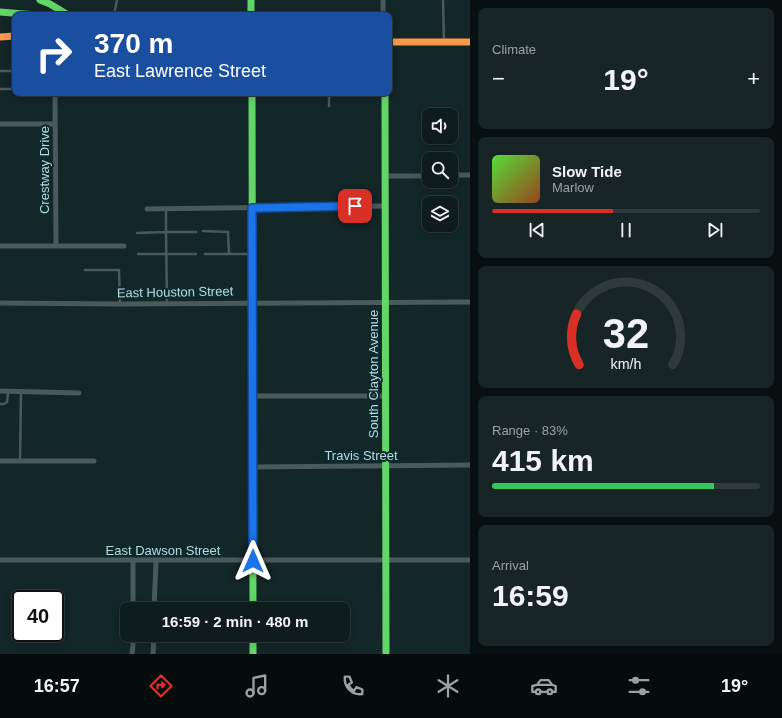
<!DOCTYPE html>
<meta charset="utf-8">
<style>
body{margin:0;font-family:Arial,sans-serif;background:#172527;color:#f1f3f6;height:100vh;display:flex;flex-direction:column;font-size:15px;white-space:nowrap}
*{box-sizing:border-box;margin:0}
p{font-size:13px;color:#9ba1a4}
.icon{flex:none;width:22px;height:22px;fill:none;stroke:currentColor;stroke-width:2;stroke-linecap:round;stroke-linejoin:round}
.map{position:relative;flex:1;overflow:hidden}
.sheet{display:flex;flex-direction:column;gap:8px;padding:8px;background:#080f10;width:312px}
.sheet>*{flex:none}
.banner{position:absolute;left:12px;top:12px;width:380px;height:84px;border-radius:8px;box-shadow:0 2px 10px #0003,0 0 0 1px #2e3a3c;background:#1a4fa0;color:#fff;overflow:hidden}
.tools{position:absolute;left:422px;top:108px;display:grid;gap:8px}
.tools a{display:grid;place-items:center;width:36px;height:36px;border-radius:8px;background:#0e1c1e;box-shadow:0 2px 10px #0003,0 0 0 1px #2e3a3c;font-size:20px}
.speed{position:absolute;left:12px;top:590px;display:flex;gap:8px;font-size:20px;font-weight:700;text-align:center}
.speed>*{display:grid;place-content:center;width:52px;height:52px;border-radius:50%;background:#0e1c1e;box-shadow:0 2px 10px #0003,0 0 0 1px #2e3a3c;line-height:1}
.speed .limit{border:2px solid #111;border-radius:6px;background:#fff;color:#111}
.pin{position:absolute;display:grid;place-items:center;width:34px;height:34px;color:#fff;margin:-17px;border-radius:8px;box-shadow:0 2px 6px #0006}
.me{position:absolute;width:44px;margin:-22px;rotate:0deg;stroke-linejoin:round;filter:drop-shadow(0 0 3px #0008)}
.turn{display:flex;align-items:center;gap:14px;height:84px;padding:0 16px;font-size:18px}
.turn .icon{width:52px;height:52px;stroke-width:2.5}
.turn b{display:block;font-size:28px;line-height:34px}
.big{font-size:30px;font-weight:700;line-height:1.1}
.sheet .tile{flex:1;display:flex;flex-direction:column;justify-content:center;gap:6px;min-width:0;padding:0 14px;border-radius:8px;background:#172527}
.sheet .dial{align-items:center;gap:0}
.dial svg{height:104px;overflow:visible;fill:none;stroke:#2e3a3c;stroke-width:7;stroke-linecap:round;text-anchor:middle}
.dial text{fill:#f1f3f6;stroke:none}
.song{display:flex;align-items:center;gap:12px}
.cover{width:48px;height:48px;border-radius:6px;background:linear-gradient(135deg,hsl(110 70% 55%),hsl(20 70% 35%))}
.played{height:4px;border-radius:2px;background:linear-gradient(90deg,#d93025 45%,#2e3a3c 45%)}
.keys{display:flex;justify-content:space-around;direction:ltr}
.heat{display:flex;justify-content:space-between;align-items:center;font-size:22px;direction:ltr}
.charge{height:6px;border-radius:3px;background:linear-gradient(90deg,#34c759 83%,#2e3a3c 0)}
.trip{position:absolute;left:120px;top:602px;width:230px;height:40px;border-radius:8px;background:#0e1c1e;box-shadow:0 2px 10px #0003,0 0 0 1px #2e3a3c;font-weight:700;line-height:40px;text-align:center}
.menu{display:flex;height:64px;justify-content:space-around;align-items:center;background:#060b0c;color:#9ba1a4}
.menu .icon{width:28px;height:28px}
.menu .on{color:#d93025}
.menu b{font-size:18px;color:#f1f3f6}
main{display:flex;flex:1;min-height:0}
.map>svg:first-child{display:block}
</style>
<main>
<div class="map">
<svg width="470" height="654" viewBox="0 0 470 654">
<rect width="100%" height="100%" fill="#132628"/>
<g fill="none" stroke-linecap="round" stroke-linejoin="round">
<path stroke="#4a5a5c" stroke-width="2.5" d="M443 0 444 41
M114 15 117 0
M0 71H15
M0 89H15
M329 106V97L337 93
M203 231 228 232 229 254
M137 233 166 232V209
M138 254H196
M205 254H251
M85 270H119L120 304
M167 304 166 232H196
M0 404H4L7 402 8 392
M20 461 21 392"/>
<path stroke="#4a5a5c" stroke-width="5" d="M383 0V15
M55 93 56 246
M0 124H55
M451 175H470
M384 176H429
M147 209 384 206
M0 246H124
M0 303 120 304 470 302
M0 391 79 393
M252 396H385
M0 461H94
M253 467 470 465
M0 560H470
M133 609V561
M154 609 156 561
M132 654 134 635
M153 654 154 635"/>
<path stroke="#63d668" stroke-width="7" d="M40 0 50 4 68 15
M251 0V15
M0 12 36 15
M252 93 253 609
M385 93 386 654
M253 635V654"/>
<path stroke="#ff974d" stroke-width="7" d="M0 37 15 36
M389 42H470"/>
</g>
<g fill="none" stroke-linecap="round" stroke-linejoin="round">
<g stroke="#114b97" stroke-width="10">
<path id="route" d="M253 561 252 208 355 206"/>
</g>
<use href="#route" stroke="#1a73e8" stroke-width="7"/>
</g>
<g text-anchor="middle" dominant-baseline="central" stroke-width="4" stroke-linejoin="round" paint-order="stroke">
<g font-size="13" fill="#c0d7da" stroke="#0a2c31">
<text transform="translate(44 170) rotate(-90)">Crestway Drive</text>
<text transform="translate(175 292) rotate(-1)">East Houston Street</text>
<text transform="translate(373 374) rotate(-90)">South Clayton Avenue</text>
<text x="361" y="455">Travis Street</text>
<text x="163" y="550">East Dawson Street</text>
</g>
</g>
</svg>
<div class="tools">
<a><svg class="icon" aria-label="sound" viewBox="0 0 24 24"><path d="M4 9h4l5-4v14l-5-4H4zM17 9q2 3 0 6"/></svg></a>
<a><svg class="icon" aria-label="search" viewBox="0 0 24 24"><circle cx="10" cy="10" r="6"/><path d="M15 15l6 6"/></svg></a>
<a><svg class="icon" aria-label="layers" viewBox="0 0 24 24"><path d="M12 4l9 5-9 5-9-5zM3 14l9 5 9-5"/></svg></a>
</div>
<div class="speed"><div class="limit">40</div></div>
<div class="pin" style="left:355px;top:206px;background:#d93025"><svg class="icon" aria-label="arrive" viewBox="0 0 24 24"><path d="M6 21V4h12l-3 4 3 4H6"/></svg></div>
<svg class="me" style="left:253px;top:561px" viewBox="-20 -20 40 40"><path d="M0-17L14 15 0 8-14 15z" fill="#1a73e8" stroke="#fff" stroke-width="4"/></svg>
<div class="trip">16:59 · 2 min · 480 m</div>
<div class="banner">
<div class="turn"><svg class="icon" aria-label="right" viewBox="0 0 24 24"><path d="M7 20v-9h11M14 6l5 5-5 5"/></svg><div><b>370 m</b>East Lawrence Street</div></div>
</div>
</div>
<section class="sheet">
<div class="tile"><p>Climate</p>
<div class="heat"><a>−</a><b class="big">19°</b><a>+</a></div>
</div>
<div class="tile">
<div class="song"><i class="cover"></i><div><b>Slow Tide</b><p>Marlow</p></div></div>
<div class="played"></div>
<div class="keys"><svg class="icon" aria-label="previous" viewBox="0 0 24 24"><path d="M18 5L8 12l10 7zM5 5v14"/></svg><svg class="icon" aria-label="pause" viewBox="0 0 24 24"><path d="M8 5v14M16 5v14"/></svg><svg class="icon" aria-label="next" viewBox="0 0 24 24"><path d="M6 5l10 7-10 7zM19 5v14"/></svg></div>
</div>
<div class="tile dial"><svg viewBox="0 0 100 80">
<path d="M14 69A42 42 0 1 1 86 69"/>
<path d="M14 69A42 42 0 0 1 12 30" stroke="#d93025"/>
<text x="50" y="56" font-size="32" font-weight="700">32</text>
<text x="50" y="72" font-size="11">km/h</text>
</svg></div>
<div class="tile"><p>Range · 83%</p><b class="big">415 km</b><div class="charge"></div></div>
<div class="tile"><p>Arrival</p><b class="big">16:59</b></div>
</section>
</main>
<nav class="menu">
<b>16:57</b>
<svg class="icon on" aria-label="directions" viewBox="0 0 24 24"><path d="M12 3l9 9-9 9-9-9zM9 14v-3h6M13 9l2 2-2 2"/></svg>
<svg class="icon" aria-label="music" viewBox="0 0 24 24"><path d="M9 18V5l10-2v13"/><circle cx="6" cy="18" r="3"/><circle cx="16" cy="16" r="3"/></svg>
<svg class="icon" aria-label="phone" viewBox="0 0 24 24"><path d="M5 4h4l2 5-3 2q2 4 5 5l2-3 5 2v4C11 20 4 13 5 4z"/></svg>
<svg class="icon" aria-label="climate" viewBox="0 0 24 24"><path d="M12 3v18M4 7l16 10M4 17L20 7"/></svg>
<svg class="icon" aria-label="car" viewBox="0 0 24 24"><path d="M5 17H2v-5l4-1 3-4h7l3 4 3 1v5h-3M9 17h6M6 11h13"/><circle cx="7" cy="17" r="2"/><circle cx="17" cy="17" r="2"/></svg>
<svg class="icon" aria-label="filters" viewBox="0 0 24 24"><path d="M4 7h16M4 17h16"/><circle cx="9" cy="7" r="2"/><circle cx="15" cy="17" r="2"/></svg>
<b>19°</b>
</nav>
